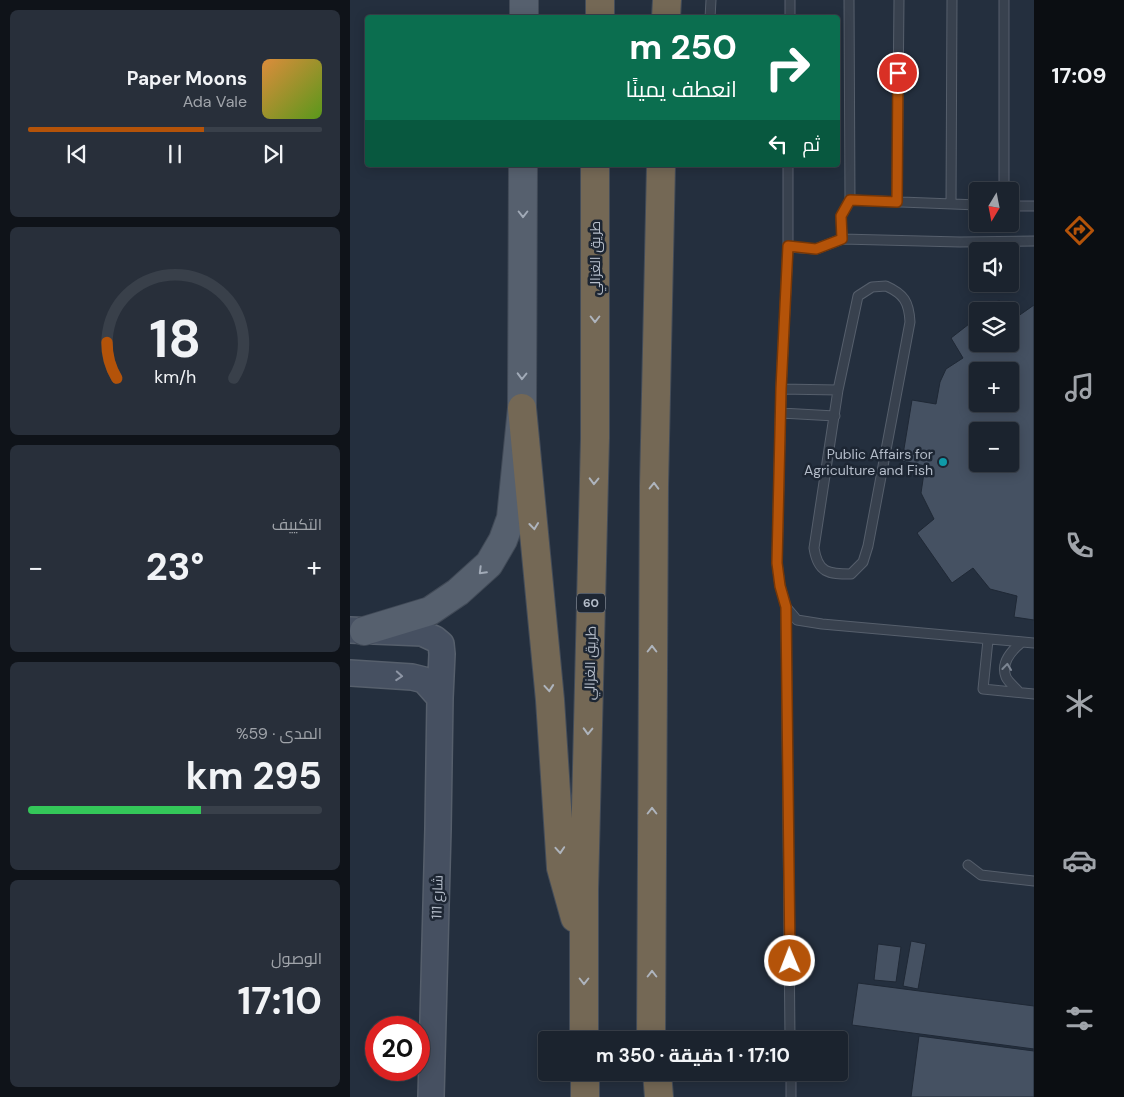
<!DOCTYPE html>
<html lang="ar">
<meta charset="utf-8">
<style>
body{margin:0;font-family:"DM Sans",Cairo,sans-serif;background:#282f3a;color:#f1f3f6;direction:rtl;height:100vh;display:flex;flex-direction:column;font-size:19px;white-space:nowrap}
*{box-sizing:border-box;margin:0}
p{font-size:16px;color:#a0a4aa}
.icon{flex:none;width:28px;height:28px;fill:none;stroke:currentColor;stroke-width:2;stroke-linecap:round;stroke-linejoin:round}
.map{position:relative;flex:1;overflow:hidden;direction:ltr}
.drawer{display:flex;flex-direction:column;gap:10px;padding:10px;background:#0f1319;width:350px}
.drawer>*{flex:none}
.hud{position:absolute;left:15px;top:15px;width:475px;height:152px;border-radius:5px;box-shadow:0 2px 12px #0003,0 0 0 1px #39404a;direction:rtl;background:#0b6e4f;color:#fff;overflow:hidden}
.needle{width:32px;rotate:190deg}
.fabs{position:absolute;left:619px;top:182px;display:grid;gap:10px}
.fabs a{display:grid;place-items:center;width:50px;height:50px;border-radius:5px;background:#1b232e;box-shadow:0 2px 12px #0003,0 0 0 1px #39404a;font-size:25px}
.speed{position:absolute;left:15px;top:1016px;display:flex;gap:10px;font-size:25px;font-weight:700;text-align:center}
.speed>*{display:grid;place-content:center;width:65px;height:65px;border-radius:50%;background:#1b232e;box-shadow:0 2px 12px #0003,0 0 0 1px #39404a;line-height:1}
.speed .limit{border:8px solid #d22;background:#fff;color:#111}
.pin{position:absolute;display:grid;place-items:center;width:42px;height:42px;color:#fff;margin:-21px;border:2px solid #fff;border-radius:50%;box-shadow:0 1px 5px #0007}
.me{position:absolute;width:55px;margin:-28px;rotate:359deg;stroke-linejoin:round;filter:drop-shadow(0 0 4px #0008)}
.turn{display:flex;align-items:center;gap:18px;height:105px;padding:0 20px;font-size:22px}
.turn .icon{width:65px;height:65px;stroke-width:2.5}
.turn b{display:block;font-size:35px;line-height:42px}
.then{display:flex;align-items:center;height:48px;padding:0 20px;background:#0003;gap:10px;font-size:19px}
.big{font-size:38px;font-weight:700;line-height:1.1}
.drawer .widget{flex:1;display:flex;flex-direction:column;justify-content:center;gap:8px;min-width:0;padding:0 18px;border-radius:8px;background:#282f3a}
.drawer .dial{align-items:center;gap:0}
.dial svg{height:130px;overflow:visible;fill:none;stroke:#39404a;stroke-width:7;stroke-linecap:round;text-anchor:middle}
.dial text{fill:#f1f3f6;stroke:none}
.song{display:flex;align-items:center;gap:15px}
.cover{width:60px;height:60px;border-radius:8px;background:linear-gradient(135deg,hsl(30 70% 55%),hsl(90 70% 35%))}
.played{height:5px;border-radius:2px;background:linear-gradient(90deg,#b45309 60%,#39404a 60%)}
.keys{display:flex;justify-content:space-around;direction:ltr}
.heat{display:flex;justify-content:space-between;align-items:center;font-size:28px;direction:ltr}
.charge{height:8px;border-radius:4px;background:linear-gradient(90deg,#34c759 59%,#39404a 0)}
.trip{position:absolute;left:188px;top:1031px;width:310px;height:50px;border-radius:5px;background:#1b232e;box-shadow:0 2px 12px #0003,0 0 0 1px #39404a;font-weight:700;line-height:50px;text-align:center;direction:rtl}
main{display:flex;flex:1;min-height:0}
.tab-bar{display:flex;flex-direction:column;width:90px;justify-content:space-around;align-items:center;background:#0b0e12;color:#a0a4aa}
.tab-bar .icon{width:35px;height:35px}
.tab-bar .current{color:#b45309}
.tab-bar b{font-size:22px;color:#f1f3f6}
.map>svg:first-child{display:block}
</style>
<main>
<nav class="tab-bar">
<b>17:09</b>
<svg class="icon current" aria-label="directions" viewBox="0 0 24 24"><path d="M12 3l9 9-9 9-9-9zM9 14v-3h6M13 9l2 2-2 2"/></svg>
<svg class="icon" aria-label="music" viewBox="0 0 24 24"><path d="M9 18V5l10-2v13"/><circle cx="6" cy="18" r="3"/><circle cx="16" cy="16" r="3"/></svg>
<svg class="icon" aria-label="phone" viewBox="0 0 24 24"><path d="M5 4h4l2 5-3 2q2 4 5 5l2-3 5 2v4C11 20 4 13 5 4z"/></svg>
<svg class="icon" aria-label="climate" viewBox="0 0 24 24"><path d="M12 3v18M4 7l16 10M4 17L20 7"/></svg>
<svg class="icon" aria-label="car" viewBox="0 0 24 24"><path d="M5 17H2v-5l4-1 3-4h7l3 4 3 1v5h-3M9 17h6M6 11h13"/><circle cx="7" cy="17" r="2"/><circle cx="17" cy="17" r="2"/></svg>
<svg class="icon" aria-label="filters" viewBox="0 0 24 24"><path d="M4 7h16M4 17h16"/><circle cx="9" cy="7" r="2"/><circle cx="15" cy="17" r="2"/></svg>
</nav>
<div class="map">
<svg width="684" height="1097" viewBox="0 0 684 1097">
<rect width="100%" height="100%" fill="#242f3e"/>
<path fill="#455162" stroke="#1f2835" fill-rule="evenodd" d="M649 300 658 311H635Z
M684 305V620L664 617 667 596 640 589 623 568 602 583 567 533 584 519 571 493 575 466 552 461 562 400 586 404 590 382 596 369 613 358 601 338 628 317V344H660V315L664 319ZM628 371H660V404H628ZM628 431H660V464H628Z
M561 941 576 944 568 989 553 986Z
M528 944 551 947 546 982 524 980Z
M508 983 684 1006V1049L502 1025Z
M569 1036 684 1051V1097H561Z"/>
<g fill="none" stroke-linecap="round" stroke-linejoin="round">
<g stroke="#565f6c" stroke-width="11">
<path id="lane" d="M360 18 361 0
M440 18V0
M438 165V247L431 389 427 563 430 586 436 607 440 1040
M654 191V0
M500 200 628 205
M547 202 549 0
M601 204 602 0
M660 206H684
M492 239 491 216 500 200 499 0
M438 247 466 249 492 239 610 242 684 241
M536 286C554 294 559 302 560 322L518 546 513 562 501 574C478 574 468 573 464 548L488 390 508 296 522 287Z
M431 389 488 390
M431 413 485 416
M436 607 447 620 472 624 684 643
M638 640 633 689 684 694
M669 692C666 688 658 682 656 677 650 662 662 650 672 642
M618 865 631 875 684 881
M441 1072V1097"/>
</g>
<g stroke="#565f6c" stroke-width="28">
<path id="secondary" d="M0 630 72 633 85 639 91 644 92 654 90 698 88 829 81 1097
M0 673 62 677 74 680 90 698"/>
</g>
<g stroke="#414a57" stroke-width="30">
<path id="primary" d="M174 18V0
M14 631 80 611 108 592 139 564 153 540 161 518 172 408 173 165"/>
</g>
<g stroke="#434c59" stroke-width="30">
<path id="highway" d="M250 18V0
M316 18 317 0
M172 408 200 700 211 868 225 918
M234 1040V890L245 438V165
M301 1040 304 486 311 165
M235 1072V1097
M307 1072 309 1097"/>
</g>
<use href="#lane" stroke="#38414e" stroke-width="9"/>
<use href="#secondary" stroke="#465061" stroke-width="25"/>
<use href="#primary" stroke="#56606e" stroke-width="28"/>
<use href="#highway" stroke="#746855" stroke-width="28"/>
</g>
<defs><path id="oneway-chevron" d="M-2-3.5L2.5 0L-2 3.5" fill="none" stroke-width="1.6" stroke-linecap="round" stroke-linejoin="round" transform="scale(1.25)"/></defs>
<g stroke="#a1aab7">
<use href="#oneway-chevron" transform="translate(173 214) rotate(90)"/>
<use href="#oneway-chevron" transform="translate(172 376) rotate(91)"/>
<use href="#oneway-chevron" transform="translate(132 571) rotate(135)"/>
</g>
<g stroke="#aeb4bd">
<use href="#oneway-chevron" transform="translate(245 319) rotate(90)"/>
<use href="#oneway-chevron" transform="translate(244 481) rotate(91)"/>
<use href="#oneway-chevron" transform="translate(304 486) rotate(-89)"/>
<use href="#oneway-chevron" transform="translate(184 526) rotate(84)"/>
<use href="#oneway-chevron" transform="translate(302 649) rotate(-90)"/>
<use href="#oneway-chevron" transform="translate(199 688) rotate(85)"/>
<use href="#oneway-chevron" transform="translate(238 731) rotate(92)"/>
<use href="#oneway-chevron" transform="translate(302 811) rotate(-90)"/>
<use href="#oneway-chevron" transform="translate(210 850) rotate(86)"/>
<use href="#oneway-chevron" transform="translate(302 974) rotate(-90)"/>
<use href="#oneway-chevron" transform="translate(234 981) rotate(90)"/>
</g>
<use stroke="#7c8592" href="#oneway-chevron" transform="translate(657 667) rotate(-84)"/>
<use stroke="#8e96a5" href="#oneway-chevron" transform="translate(49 676) rotate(4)"/>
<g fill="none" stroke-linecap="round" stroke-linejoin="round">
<g stroke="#753606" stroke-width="12">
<path id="route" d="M440 961 436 607 430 586 427 563 431 389 438 246 466 249 492 239 491 216 500 200 547 202 548 73"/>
</g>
<use href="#route" stroke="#b45309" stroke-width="9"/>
</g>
<circle fill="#0f9aa8" stroke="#1d2633" stroke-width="2" cx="593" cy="462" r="5"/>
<g text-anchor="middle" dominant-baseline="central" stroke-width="5" stroke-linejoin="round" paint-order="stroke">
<rect fill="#1d2633" stroke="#878f9c" stroke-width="1" x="227" y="593.5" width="28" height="19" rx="4"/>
<g font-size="12" font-weight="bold" fill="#b4bcc9">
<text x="241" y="603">60</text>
</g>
<g font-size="14" fill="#b4bcc9" stroke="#1d2633">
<text transform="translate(245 258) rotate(-90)">طريق الغزالي</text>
<text transform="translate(240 663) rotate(-89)">طريق الغزالي</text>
<text transform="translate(87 897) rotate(-88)">شارع 111</text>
</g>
<g font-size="14" fill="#b4bcc9" stroke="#1d2633" text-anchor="end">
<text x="583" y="454">Public Affairs for<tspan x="583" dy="16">Agriculture and Fish</tspan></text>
</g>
</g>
</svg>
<div class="fabs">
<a><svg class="needle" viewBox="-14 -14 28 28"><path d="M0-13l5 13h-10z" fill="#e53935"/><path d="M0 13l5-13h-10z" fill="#a0a4aa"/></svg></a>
<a><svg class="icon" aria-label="sound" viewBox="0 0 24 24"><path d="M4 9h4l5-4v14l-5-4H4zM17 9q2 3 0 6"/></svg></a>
<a><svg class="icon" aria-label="layers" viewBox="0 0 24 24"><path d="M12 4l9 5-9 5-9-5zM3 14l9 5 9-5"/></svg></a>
<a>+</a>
<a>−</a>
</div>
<div class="speed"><div class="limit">20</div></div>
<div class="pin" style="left:548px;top:73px;background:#d93025"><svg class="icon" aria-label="arrive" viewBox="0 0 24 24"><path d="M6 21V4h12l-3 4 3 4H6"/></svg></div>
<svg class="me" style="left:440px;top:961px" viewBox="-20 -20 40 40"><circle r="17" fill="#b45309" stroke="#fff" stroke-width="3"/><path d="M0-11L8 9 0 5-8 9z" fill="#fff"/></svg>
<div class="trip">17:10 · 1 دقيقة · 350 m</div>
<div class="hud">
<div class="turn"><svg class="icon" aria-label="right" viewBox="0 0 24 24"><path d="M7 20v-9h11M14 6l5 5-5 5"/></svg><div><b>250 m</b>انعطف يمينًا</div></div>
<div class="then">ثم<svg class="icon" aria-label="left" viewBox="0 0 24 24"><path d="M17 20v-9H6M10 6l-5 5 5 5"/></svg></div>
</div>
</div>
<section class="drawer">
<div class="widget">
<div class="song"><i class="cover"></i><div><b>Paper Moons</b><p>Ada Vale</p></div></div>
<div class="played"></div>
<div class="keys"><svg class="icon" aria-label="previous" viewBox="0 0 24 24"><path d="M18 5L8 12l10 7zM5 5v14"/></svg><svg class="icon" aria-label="pause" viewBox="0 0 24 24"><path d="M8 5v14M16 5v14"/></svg><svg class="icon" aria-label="next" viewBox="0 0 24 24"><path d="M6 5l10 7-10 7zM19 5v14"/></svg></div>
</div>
<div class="widget dial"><svg viewBox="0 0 100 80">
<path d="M14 69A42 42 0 1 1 86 69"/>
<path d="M14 69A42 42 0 0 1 8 47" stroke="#b45309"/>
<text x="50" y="56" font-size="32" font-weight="700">18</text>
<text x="50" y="72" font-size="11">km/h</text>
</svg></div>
<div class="widget"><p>التكييف</p>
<div class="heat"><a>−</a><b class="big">23°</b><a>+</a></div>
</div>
<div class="widget"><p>المدى · 59%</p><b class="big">295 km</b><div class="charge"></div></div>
<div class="widget"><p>الوصول</p><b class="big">17:10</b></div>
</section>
</main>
